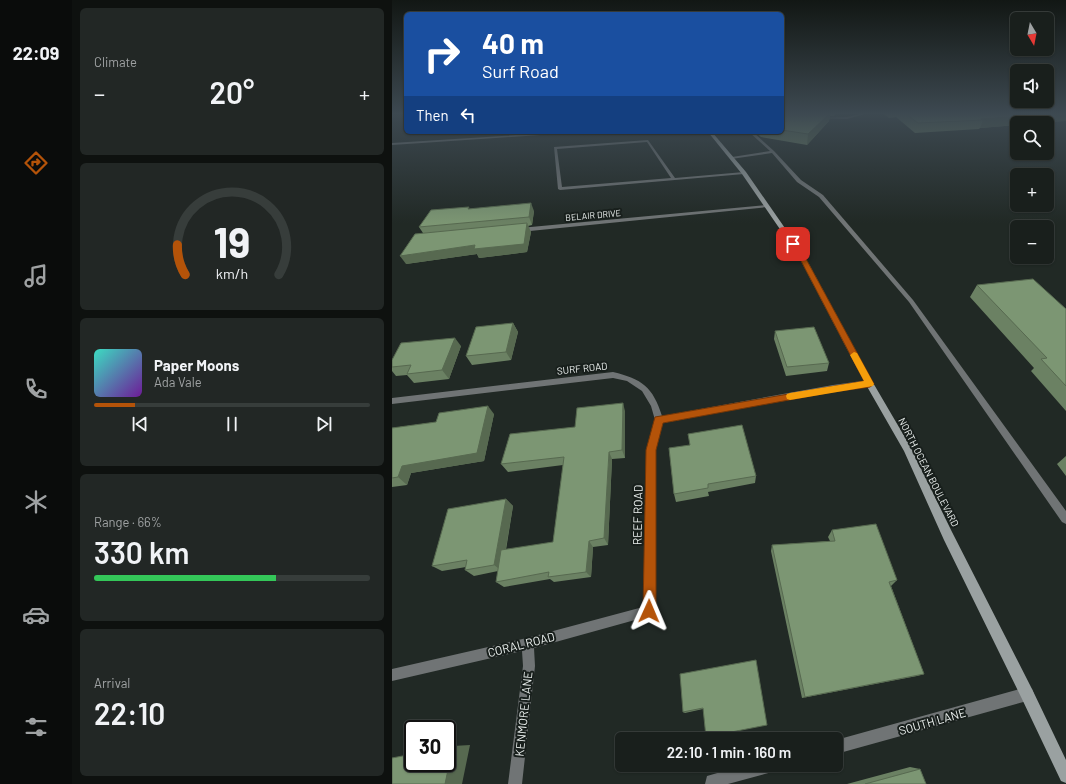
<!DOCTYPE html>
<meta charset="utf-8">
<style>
body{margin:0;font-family:Barlow,sans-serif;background:#222725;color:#f1f3f6;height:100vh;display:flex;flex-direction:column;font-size:15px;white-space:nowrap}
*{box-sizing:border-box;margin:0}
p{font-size:13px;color:#9fa2a3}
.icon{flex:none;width:22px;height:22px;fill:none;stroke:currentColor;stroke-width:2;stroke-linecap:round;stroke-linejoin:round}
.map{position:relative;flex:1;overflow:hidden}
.side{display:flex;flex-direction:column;gap:8px;padding:8px;background:#0e110f;width:320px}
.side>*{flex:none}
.top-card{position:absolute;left:12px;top:12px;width:380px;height:122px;border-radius:6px;box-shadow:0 1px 3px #0004,0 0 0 1px #373d3b;background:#1a4fa0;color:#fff;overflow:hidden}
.needle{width:26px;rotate:170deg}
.buttons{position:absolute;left:618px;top:12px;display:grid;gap:8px}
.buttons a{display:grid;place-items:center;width:44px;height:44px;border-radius:6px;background:#191f1c;box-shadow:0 1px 3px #0004,0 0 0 1px #373d3b;font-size:20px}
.speed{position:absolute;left:12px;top:720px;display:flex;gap:8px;font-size:20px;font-weight:700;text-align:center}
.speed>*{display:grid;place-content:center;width:52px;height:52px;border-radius:50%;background:#191f1c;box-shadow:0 1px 3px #0004,0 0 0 1px #373d3b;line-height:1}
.speed .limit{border:2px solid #111;border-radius:6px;background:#fff;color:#111}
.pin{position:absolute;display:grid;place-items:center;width:34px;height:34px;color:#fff;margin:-17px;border-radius:8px;box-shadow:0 2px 6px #0006}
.me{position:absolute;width:44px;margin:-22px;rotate:1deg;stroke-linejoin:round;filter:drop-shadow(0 0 3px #0008)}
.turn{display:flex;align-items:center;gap:14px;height:84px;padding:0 12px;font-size:18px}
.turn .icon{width:52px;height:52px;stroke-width:2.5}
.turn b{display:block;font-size:28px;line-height:34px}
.then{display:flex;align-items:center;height:38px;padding:0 12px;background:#0003;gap:8px;font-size:15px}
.big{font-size:30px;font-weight:600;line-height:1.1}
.side .card{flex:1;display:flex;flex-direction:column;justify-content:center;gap:6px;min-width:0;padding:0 14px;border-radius:6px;background:#222725}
.side .dial{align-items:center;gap:0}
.dial svg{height:104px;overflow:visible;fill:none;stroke:#373d3b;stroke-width:7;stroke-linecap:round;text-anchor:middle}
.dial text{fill:#f1f3f6;stroke:none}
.song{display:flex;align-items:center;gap:12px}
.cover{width:48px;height:48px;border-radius:6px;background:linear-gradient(135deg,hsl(170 70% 55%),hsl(280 70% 35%))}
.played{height:4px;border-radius:2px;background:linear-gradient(90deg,#b45309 15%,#373d3b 15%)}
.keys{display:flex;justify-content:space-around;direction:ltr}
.heat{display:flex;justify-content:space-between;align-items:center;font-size:22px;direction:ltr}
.charge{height:6px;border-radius:3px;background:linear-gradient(90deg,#34c759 66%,#373d3b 0)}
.trip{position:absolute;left:223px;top:732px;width:228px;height:40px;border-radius:6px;background:#191f1c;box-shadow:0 1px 3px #0004,0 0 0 1px #373d3b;font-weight:600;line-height:40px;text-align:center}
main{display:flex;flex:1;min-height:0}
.tab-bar{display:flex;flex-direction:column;width:72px;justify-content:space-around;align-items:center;background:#0a0c0b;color:#9fa2a3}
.tab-bar .icon{width:28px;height:28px}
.tab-bar .on{color:#b45309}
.tab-bar b{font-size:18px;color:#f1f3f6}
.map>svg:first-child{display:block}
</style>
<main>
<nav class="tab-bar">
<b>22:09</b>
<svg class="icon on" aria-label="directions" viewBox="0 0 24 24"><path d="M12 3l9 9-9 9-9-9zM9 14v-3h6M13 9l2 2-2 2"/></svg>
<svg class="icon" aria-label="music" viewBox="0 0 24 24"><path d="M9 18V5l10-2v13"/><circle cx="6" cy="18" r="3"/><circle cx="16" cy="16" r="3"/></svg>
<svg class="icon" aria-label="phone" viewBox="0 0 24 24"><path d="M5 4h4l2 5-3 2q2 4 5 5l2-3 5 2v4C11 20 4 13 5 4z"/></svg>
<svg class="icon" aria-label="climate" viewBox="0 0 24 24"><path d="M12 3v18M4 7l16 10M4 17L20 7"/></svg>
<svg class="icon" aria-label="car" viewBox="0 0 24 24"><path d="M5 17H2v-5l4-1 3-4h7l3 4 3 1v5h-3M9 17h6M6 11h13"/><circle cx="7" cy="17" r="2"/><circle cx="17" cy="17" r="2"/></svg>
<svg class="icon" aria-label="filters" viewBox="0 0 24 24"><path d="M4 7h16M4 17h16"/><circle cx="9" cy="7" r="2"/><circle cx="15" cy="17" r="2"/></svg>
</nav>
<section class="side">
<div class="card"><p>Climate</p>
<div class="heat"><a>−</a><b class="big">20°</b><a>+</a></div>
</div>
<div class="card dial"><svg viewBox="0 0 100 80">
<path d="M14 69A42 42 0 1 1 86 69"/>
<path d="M14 69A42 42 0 0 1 8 46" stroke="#b45309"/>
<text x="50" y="56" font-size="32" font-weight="700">19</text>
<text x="50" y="72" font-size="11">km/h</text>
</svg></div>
<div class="card">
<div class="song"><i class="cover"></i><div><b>Paper Moons</b><p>Ada Vale</p></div></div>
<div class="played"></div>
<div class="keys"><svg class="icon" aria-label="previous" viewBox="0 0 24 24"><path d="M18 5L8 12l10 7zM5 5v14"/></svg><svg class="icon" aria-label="pause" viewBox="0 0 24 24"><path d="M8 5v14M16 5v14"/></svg><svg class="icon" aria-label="next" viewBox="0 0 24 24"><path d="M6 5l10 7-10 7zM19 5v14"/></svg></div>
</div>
<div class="card"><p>Range · 66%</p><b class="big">330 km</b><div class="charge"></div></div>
<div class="card"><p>Arrival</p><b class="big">22:10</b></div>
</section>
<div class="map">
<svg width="674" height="784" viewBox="0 0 674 784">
<rect width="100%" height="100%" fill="#212925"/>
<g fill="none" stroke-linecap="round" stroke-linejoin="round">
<path fill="#707475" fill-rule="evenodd" d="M468 114H473L455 119 425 118 455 117Z
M172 132H192L0 145V143Z
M357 132H361L382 151 409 180 431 195 521 300 674 511V524L670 522 517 302 427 197 405 182 380 153 339 159 340 157 378 151Z
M256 140 283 178 352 172 354 173 352 174 168 190 166 189 162 147ZM255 142 279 178 170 187 165 149Z"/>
<path fill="#707475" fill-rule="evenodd" d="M374 205H376V207L128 232 125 230 128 228Z
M221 372C250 379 261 387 270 416L441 385 477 380 481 383 477 386 441 391 271 423 263 450V611L261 615 142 648 143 666 130 784H116L131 666 130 651 0 681V669L135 638 251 607 255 450 263 420 259 406 250 391 235 381 221 378 0 404V398Z
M635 687 640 689 642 694 640 699 635 701 444 754V740Z
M353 765H387L385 770 380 772 336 784H313L315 776Z"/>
<path fill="#9aa1a1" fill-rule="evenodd" d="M316 132H320L354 172 413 257 480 381 518 446 560 532 640 689 674 760V783L669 781 630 699 552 540 512 451 473 383 407 257 350 174Z"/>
</g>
<path fill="#6b8163" d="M390 114H444L442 116H438L437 121 415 145 369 137 363 132H390Z
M492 114H674L625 123V125L588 128 587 129 523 133 504 117 497 118Z
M351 132H358V135L351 134Z
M78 209 142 211 140 225 136 226 139 232 135 252 87 258 85 254 14 264 31 233 27 227Z
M585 285 674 309V411L639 371 642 368 578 297Z
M121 323 126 332 119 360 80 365 74 356Z
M383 331 437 363 435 371 394 376 382 339Z
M69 346 57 379 22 383 15 375 4 376 0 371V360Z
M233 411V458L220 459 216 545 201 547 199 577 162 582 158 579 112 587 104 582 106 571 82 576 73 570 74 567 50 571 40 566 114 499 121 506 114 550 161 542 171 465 116 472 109 464 183 427Z
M102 414 92 461 19 473 15 485 0 487V428Z
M277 448 364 476 363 483 316 492 317 496 284 502 282 494Z
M674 456V476L665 464Z
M440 530 505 580 499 586 532 674 525 676 410 698 379 551 380 545 438 541 436 537Z
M364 660 311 709 293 713 291 712Z
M518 767 528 769 534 784H455Z"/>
<path fill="#576950" d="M437 114H438L437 121 415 145 416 134Z
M655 114H674V121L651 123H625V125L588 128 591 120 589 119Z
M139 203 142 211 140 225 137 217Z
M135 223 139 232 135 252 87 258 85 254 14 264 8 256 83 245Z
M121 323 126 332 119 360 114 352Z
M63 338 69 346 57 379 50 370Z
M231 403 233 411V458L230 450Z
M96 406 102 414 92 461 19 473 15 485 6 477 10 466Z
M217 452 220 459 216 545 212 538Z
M114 499 121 506 110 571 102 565Z
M197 541 201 547 199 577 194 572Z
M78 745 70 784H53L61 746Z"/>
<path fill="#7c9673" stroke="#576950" d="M390 114H437L416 134 390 130Z
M514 114H655L589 119 591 120 526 123Z
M139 203 137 217 27 227 39 210 77 207 76 209Z
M135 223 132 244 82 249 83 245 8 256 23 234Z
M641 279 674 309V386L649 359 655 358 585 285Z
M121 323 114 352 74 356 84 327Z
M422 327 437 363 395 367 383 331Z
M63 338 50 370 15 374 19 365 0 367V360L9 343Z
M231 403 230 450 217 452 212 538 197 541 194 572 156 577 157 572 104 582 109 550 161 542 172 457 109 464 118 434 183 427 185 408Z
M96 406 85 453 10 466 6 477 0 478V428L44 422 47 413Z
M350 425 364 476 316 484V488L282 494 277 448 298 445 296 434Z
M114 499 102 565 73 570 75 560 40 566 56 509Z
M484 524 505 580 497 582 532 674 413 697 380 545 443 541 440 530Z
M364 660 375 725 314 737 311 708 291 712 288 674Z
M61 746 53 784H0V758L21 754V763H55V747Z
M528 769 534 784H473Z"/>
<linearGradient id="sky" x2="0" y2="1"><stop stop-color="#121714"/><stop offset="0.51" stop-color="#3d4951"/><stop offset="1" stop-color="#3d4951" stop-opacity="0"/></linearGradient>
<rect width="674" height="223" fill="url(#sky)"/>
<path fill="#b45309" stroke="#753606" d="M399 243H403L413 257 482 384 478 387 441 392 271 423 264 450V611L262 616 257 618 253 616 251 611 254 450 263 417 472 381 407 257 398 244Z"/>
<path fill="#f59e0b" d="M462 352 465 353 482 384 481 386 398 400 395 399 394 396 395 394 398 393 472 381 458 355Z"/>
<g text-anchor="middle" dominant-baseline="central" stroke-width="4" stroke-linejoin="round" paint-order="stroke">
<g font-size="9" fill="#edf2f0" stroke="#181f1c">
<text transform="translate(201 215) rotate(-5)">BELAIR DRIVE</text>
</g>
<g font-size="10" fill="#edf2f0" stroke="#181f1c">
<text transform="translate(190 368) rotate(-6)">SURF ROAD</text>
<text transform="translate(537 472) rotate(63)">NORTH OCEAN BOULEVARD</text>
</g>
<g font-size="12" fill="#edf2f0" stroke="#181f1c">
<text transform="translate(245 515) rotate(-89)">REEF ROAD</text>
<text transform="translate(129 644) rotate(-14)">CORAL ROAD</text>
<text transform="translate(131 714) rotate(-84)">KENMORE LANE</text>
<text transform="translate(540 721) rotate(-16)">SOUTH LANE</text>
</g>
</g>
</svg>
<div class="buttons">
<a><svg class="needle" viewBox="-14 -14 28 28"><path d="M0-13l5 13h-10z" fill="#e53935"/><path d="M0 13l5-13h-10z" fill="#9fa2a3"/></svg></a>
<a><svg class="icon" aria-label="sound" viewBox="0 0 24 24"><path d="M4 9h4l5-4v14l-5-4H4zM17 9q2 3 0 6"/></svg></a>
<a><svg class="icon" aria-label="search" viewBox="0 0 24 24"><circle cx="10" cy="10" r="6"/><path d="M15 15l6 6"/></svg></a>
<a>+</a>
<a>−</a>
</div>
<div class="speed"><div class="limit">30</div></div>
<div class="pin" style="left:401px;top:244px;background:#d93025"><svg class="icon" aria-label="arrive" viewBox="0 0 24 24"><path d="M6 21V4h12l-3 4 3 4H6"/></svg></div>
<svg class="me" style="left:257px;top:611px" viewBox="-20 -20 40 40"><path d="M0-17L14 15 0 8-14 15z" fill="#b45309" stroke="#fff" stroke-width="4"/></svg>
<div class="trip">22:10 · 1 min · 160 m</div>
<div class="top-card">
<div class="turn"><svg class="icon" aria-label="right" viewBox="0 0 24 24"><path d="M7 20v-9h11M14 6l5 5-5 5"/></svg><div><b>40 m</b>Surf Road</div></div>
<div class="then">Then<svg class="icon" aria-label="left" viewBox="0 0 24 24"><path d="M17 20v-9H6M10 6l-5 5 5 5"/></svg></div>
</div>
</div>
</main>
